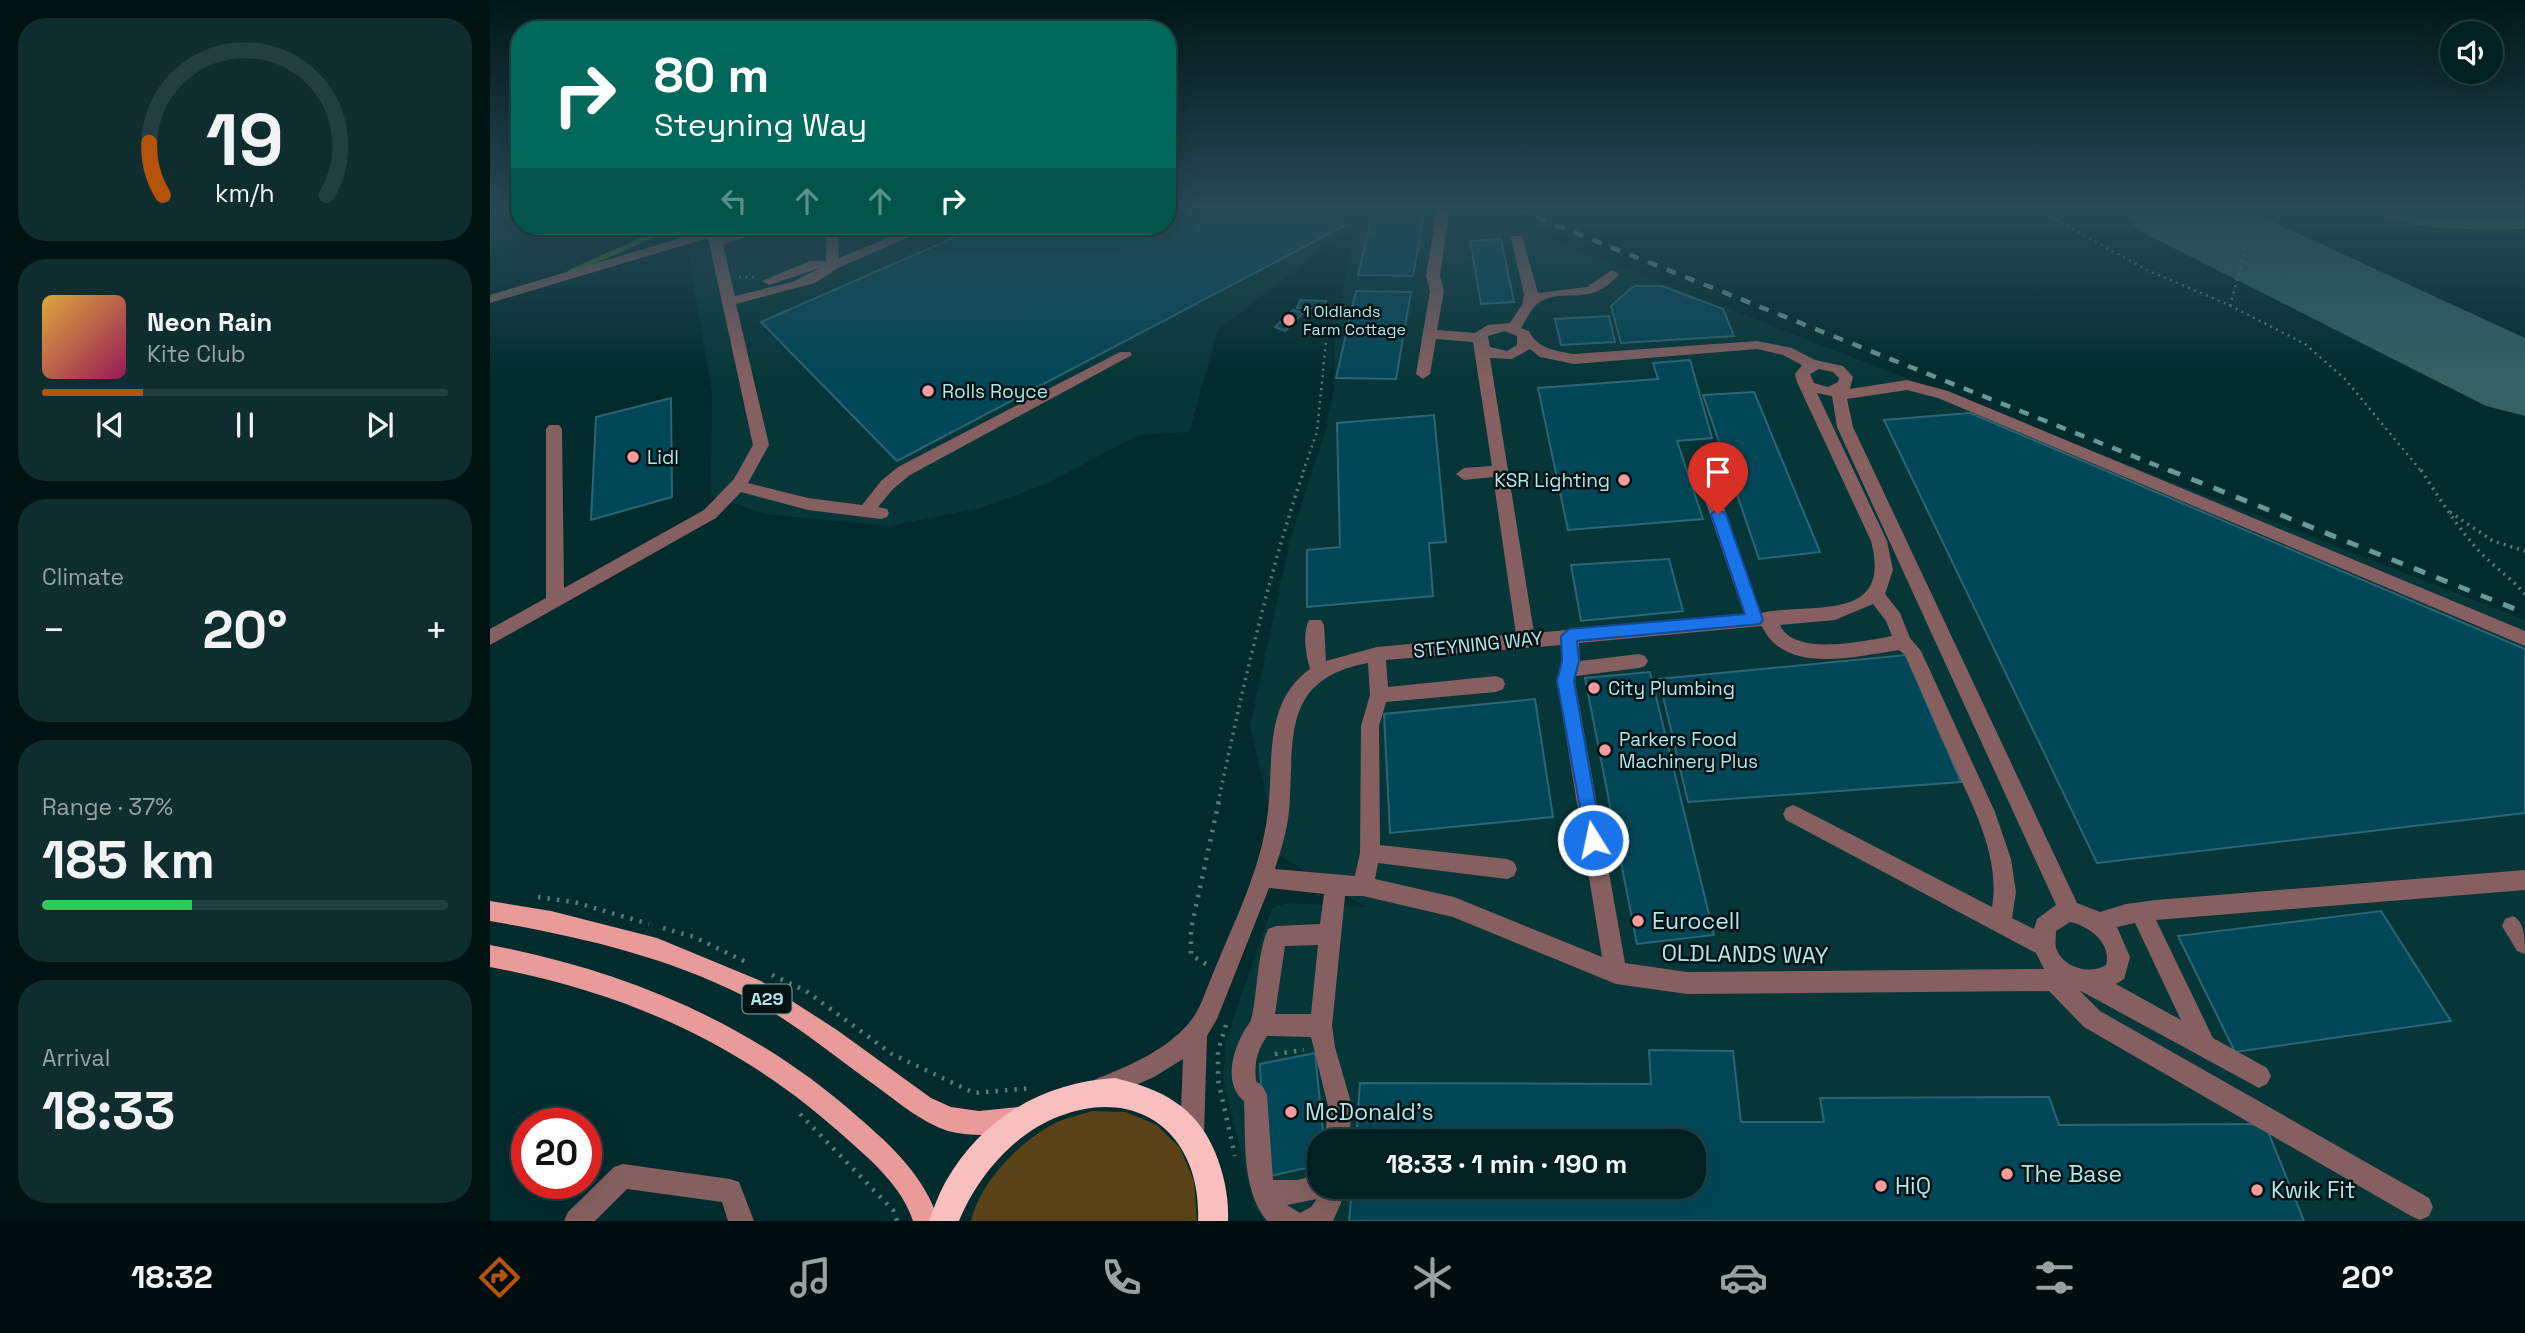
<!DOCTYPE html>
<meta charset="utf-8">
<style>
:root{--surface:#012022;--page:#0f2d2f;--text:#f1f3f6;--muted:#96a3a5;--line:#233e40;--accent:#b45309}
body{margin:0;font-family:"Space Grotesk",sans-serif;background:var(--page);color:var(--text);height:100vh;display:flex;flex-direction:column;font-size:26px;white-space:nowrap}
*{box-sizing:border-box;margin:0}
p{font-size:23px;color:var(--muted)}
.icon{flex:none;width:38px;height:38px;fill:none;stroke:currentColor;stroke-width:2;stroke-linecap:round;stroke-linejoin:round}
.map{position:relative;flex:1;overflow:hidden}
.side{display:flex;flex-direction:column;gap:18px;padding:18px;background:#011213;width:490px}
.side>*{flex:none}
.hud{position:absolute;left:21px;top:21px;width:665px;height:214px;border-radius:28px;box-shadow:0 7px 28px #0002,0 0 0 2px var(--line);background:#00695c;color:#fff;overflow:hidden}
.buttons{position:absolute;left:1950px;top:21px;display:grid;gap:14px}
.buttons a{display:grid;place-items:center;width:63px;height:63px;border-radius:50%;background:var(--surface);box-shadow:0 7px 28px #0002,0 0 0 2px var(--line);font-size:35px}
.speed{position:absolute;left:21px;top:1108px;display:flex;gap:14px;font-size:35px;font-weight:700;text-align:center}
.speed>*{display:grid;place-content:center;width:91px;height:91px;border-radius:50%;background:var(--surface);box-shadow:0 7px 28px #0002,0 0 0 2px var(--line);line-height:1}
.speed .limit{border:10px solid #d22;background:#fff;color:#111}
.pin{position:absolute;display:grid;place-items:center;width:60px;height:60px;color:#fff;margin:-72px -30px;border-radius:50% 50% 50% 0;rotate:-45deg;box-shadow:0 0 7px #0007}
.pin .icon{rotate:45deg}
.me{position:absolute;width:77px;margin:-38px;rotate:350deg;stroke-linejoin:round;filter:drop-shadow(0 0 5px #0008)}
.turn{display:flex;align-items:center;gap:24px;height:147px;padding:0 28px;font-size:32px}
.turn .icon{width:91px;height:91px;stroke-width:2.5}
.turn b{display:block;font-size:49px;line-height:60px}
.lanes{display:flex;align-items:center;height:66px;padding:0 28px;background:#0003;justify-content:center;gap:35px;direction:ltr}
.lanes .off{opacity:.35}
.big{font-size:52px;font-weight:800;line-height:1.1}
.side .tile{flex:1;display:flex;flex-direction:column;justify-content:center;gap:10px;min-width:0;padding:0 24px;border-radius:28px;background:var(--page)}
.side .dial{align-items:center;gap:0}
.dial svg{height:182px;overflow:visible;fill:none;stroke:var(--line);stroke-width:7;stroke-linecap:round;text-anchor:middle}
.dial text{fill:var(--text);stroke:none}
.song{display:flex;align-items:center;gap:21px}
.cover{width:84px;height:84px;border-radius:10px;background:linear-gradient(135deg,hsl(40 70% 55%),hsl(330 70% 35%))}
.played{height:7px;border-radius:4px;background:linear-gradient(90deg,var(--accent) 25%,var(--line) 25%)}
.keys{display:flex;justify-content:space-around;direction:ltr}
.heat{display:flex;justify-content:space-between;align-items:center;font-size:38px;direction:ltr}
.charge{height:10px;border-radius:5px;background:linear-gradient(90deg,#34c759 37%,var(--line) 0)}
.trip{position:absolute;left:817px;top:1129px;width:399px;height:70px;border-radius:28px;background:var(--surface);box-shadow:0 7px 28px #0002,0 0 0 2px var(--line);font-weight:800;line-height:70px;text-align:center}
.menu{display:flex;height:112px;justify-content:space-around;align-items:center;background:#000d0e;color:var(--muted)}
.menu .icon{width:49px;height:49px}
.menu .current{color:var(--accent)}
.menu b{font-size:32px;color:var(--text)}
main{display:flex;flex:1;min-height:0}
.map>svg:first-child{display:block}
.built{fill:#063638;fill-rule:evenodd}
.green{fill:#594217}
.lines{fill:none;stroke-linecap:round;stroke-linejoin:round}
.stream{stroke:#417535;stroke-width:5}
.river{fill:#417535;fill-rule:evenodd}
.runway{fill:#346264;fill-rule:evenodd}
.building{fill:#024757;stroke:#2b6576;stroke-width:2}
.path-far2{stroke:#507f81;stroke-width:2.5;stroke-dasharray:2 4.5;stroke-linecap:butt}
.path-far1{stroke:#507f81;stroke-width:3.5;stroke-dasharray:2 5;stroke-linecap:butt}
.path{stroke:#507f81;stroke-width:4.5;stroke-dasharray:2.5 7;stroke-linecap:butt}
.minor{fill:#866060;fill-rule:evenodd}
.major{fill:#e99b9a;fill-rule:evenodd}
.highway{fill:#f8bfbe;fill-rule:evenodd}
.rail-far1{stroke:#67989a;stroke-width:4.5;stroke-dasharray:10 10;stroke-linecap:butt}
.rail{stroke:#67989a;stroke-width:5;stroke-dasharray:12 12;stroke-linecap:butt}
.route{fill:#1a73e8;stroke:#114b97;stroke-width:2}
.poi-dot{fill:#f59b9b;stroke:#001213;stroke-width:2.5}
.labels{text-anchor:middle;stroke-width:5;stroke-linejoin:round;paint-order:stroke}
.far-poi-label{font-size:16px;fill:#b1e7e9;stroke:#001213;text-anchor:start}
.shield{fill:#001213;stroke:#7ca7a9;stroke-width:2}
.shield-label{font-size:18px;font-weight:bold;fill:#b1e7e9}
.poi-label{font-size:19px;fill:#b1e7e9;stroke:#001213;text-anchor:start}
.street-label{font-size:19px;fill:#b1e7e9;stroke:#001213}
.near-poi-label{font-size:23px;fill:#b1e7e9;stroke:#001213;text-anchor:start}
.near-street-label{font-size:23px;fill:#b1e7e9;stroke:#001213}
</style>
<main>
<section class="side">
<div class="tile dial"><svg viewBox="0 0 100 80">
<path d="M14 69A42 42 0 1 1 86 69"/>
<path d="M14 69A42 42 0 0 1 8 46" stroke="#b45309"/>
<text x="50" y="56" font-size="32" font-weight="700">19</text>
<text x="50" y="72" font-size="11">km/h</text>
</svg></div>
<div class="tile">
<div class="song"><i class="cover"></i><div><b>Neon Rain</b><p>Kite Club</p></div></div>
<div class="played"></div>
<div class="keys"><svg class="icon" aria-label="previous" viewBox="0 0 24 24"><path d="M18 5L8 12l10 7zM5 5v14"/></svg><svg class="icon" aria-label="pause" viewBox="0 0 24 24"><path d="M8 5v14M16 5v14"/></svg><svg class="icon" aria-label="next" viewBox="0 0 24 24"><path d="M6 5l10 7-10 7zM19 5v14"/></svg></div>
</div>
<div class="tile"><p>Climate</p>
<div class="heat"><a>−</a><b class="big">20°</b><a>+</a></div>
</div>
<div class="tile"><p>Range · 37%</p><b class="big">185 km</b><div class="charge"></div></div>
<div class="tile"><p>Arrival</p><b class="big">18:33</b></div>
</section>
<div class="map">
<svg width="2035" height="1221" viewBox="0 0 2035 1221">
<rect width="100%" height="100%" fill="#012b2d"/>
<path class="built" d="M677,210h177l8,16 -134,104 -29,102 -50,3 -95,50 -64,23 -91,18 -125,-12 -53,-19 1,-102 -28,-167h483z
M868,210h118l1049,410v601h-1260l-11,-15 -31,-127 3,-36 9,-30 37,-105 15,-5 79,4 -86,-51 -30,-130 40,-186 35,-108 9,-43 1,-54zM830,1141h374v45h-374z
M1681,210l87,2 4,27 15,13 -9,4z"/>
<path class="green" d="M602,1111l34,1 31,13 23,23 14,33 3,40h-226c9,-39 49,-80 84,-98 11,-5 25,-8 37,-12z"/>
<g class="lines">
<path class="stream" d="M80,272l104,-46"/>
<path class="river" d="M1892,210l93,4 50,-1v16c-28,0 -128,4 -143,-19z"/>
<path class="runway" d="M1634,210h123l278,128v78l-39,-10 -348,-176z"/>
</g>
<path class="building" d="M677,210h151l26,16 -447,235 -136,-139 219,-96h187z
M883,210h52l-12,66 -55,-1z
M1011,239l13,63 -33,2 -11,-63z
M1144,286h28l61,23 11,27 -113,7 -10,-37z
M866,291l55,1 -15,87 -60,-1z
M810,300l26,1 -2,8 -27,-1z
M803,310l10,3 -18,18 -10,-4z
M1119,316l6,26 -54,3 -6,-26z
M1200,360l22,78 -35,3 26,78 -135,11 -30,-142 120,-9 -5,-16z
M1264,392l66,160 -61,7 -56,-164z
M181,398l1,99 -81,23 5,-103z
M1480,413l555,236v164l-428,50 -213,-443z
M944,415l12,127 -17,1 4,53 -126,11v-57l33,-3 -3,-124z
M1179,559l14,52 -102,10 -10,-56z
M1416,655l55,127 -273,20 -29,-123z
M1160,672l64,263 -77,9 -52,-266z
M1045,699l18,118 -163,16 -6,-119z
M1891,911l70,110 -216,31 -57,-116z
M1159,1050l84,1 8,71h83l-4,-24 229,-1 10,28 206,-1 39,97h-955l3,-35h342v-45h-338l4,-58 291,1z
M825,1053l9,88h-4v24l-55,12 -5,-113z"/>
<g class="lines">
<path class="path-far2" d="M1548,210l111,61 78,33 78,40 40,35 77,93
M249,277h17
M1740,306l16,-60
M813,472l14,-40 9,-91"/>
<path class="path-far1" d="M1931,470c19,29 36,57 59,82 14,15 31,26 45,42
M1960,512l43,29 32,10
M728,803c24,-112 49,-224 86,-333"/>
<path class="path" d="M48,897l36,5 75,22
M173,928l31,9 52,25
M716,964l-15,-9v-26l28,-128
M282,975l34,16 86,63 82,39 58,-5
M736,1025l-8,26v29l17,76
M785,1054l29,-4
M310,1114l93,96 4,11"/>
<path class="minor" d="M947,210h12l-9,66 4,15 -7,39 38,3 13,-8 22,-2 13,-20 1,-9 -13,-55 1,-3h10l16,57 49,-6 25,-17 7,4c-29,36 -58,11 -82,30 -7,6 -11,16 -16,24l8,3c8,18 28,20 45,23l183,-13 35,7 23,12 28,6 10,11 -3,12 57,-9 41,11 577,240v15l-587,-248 -31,-8 -60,9 6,28 224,476 23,9 26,-8 30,-4 369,-30v20l-369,30 57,118 54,30 4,8 -4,8 -8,4 -180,-98 21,21 329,187 4,9 -4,9 -9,4 -9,-4 -327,-189 -35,-36 -362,3 -71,-10 -163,-67 -90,-21h-18l-13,130 3,21 17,59 -3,35h-24l3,-35 -17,-69 -44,-1c-10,15 -13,27 -11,45l7,6 4,8 6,85h24l23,-6v12h24l-3,17 -8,18h-66c-26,-32 -21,-81 -23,-120 -20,-16 -12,-47 -2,-66 3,-7 9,-12 10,-19 6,-28 5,-61 16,-87l8,-3 44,-2 4,-30 -55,-6 -52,131 -10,17 -3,99 -3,9 -9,3 -9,-3 -3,-9 3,-76 -29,18 -52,23 -8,-4 -4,-8 4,-8c34,-14 70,-28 95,-57 12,-14 17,-34 25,-52 21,-51 48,-104 54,-160 6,-49 -5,-109 42,-142 -4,-14 -8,-35 -1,-49h12l3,5 2,36 51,-14 139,-13 -23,-157 -29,3 -8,-6 8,-6 28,-2 -19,-124 -37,-3 -6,35 -7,5 -7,-5 14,-83 -4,-15zM1015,331l12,5v9l-10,6 -17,-4 -2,-11zM1040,349l10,8 34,7 183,-15 26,6 19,10 -7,9 2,8 74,159c22,83 -59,61 -110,72l-53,-151 -8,-5 -8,5 52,152 -210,19 -44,-275 22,1zM1329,369l14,3 6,6 -1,4 -10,5 -14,-4 -4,-9zM1327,393l15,3 5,31 219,478 -19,14 -3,10 -22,-11 4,-26 -5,-33 -16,-47 -74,-161 -11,-13 -10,-25 -15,-19 8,-24 -6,-29zM1383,604l13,17 6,15c-28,5 -98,21 -112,-11l55,-5zM1272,626c22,50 96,30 137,24l6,5c15,33 29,66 44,99 21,47 52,100 43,153l-192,-99 -7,-3 -7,3 -3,6 3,6 250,133 8,16 -357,3 -62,-9 -50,-282 1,-5 63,-8 6,-2 3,-5 -3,-5 -6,-2 -59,7 -1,-18zM1071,645l1,16 -5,20 45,276 -148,-60 -79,-18 3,-16 129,16 7,-3 3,-7 -3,-7 -7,-3 -127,-14 -1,-119 7,-24 110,-10 7,-3 2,-5 -2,-5 -7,-3 -108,11 -2,-27zM878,663l2,32 -9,31 -1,127 -5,23 -80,-7c6,-19 12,-38 14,-58 6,-69 -10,-132 79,-148zM1580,922c19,4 42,21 36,43 -16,10 -43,3 -50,-17 -1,-5 0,-12 0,-17zM1645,923l46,97 -65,-36 8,-5 6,-22 -13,-30zM828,945l-7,69h-36l10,-68zM827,1199l-6,8 -11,6 -13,-8z
M216,226h12l3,12 36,-12h18l-52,19 12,51 57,-14 28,-14 -51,17 -7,-4 48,-20h16v-35h12l1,32 79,-32h16l-96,42 -23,15 -79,21 33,141 -21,38 60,15 54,7 19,-24 17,-14 222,-115h10l2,3 -222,120 -17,14 -15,18 9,2 2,4 -2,4 -6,2 -73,-9 -67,-18 -25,26 -226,127v-16l56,-31v-169l3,-4h10l3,4 2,159 140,-78 30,-31 19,-34 -45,-207 -218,65v-8l217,-65z
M2023,916c12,6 12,23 12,38l-8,-3 -15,-25 3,-7z
M133,1164l107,15 9,3 15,39h-26l-6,-19 -95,-13 -32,32h-31l4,-9 46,-45z"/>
<path class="major" d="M0,901l61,10 106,27 104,43 76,49 94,68 20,9 28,4 39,-4 8,4 4,8 -4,8c-22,10 -55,10 -78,4 -27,-9 -50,-29 -72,-45 -42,-30 -86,-67 -132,-90 -79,-40 -167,-60 -254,-75z
M0,945c136,26 264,79 368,172 35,30 66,59 81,104h-26c-11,-34 -40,-59 -66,-82 -104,-95 -220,-146 -357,-172z"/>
<path class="highway" d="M625,1078c46,11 81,28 100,74 9,22 14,45 13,69h-30c4,-84 -57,-136 -138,-105 -46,17 -83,61 -101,105h-30c5,-13 10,-28 17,-40 36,-63 98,-99 169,-103z"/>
<path class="rail-far1" d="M1028,210l655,262"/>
<path class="rail" d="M1679,470l356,143"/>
</g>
<linearGradient id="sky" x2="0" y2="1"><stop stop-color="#011819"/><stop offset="0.55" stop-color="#274a57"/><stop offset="1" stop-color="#274a57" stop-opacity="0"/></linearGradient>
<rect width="2035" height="381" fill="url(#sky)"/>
<path class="route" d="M1228,509l8,5 37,106 -3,4 -183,17 2,20 -5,20 28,159 -2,6 -7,3 -6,-3 -30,-165 5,-20 -1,-25 8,-7 176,-15 -34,-100z"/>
<g class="poi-dot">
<circle cx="799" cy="320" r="7"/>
<circle cx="438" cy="391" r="7"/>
<circle cx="143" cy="457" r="7"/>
<circle cx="1134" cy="480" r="7"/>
<circle cx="1104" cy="688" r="7"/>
<circle cx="1115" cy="750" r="7"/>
<circle cx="1148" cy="921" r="7"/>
<circle cx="801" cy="1112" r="7"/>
<circle cx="1517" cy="1174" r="7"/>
<circle cx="1391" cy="1186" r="7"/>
<circle cx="1767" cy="1190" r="7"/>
</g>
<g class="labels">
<g class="far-poi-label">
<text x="813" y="317">1 Oldlands<tspan x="813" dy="18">Farm Cottage</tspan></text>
</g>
<rect class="shield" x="252.5" y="984.5" width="49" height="29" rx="5"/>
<g class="shield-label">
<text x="277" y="1005">A29</text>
</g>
<g class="poi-label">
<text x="452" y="398">Rolls Royce</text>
<text x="157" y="464">Lidl</text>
<text x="1120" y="487" text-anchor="end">KSR Lighting</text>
<text x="1118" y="695">City Plumbing</text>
<text x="1129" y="746">Parkers Food<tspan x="1129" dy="22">Machinery Plus</tspan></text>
</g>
<g class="street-label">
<text transform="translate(988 644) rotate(-6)" y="7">STEYNING WAY</text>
</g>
<g class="near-poi-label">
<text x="1162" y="929">Eurocell</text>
<text x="815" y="1120">McDonald's</text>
<text x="1531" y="1182">The Base</text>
<text x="1405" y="1194">HiQ</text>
<text x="1781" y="1198">Kwik Fit</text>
</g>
<g class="near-street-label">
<text transform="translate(1255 954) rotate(1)" y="8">OLDLANDS WAY</text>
</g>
</g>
</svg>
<div class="buttons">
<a><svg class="icon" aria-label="sound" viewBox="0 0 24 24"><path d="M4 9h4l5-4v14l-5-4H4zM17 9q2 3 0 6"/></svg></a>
</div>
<div class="speed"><div class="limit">20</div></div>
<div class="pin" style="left:1228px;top:514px;background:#d93025"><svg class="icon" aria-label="arrive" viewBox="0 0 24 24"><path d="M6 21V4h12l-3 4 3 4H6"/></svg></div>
<svg class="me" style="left:1103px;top:840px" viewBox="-20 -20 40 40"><circle r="17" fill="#1a73e8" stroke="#fff" stroke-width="3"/><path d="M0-11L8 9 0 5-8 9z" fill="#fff"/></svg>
<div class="trip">18:33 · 1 min · 190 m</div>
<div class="hud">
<div class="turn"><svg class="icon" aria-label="right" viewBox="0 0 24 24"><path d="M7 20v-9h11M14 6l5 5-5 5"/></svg><div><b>80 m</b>Steyning Way</div></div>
<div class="lanes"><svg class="icon off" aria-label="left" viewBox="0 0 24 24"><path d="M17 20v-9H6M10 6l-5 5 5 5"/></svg><svg class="icon off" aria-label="ahead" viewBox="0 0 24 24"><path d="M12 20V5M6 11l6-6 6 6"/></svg><svg class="icon off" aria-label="ahead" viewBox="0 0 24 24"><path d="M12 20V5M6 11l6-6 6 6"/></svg><svg class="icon" aria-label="right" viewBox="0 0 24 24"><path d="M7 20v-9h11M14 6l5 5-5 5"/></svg></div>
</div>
</div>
</main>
<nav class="menu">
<b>18:32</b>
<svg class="icon current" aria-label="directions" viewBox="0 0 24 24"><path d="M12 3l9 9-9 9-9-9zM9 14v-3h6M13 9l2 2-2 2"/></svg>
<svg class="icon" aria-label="music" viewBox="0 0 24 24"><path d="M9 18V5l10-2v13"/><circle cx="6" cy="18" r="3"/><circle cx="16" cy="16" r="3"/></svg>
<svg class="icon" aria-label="phone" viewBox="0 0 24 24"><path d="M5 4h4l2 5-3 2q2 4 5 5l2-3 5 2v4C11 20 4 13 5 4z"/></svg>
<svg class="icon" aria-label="climate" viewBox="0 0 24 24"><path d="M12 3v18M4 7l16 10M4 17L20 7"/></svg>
<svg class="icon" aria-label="car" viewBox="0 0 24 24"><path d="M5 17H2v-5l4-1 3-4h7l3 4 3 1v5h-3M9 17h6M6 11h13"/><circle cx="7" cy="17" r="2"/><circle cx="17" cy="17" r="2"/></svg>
<svg class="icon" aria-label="filters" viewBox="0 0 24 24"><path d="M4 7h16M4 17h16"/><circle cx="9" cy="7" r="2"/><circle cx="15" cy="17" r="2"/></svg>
<b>20°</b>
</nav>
